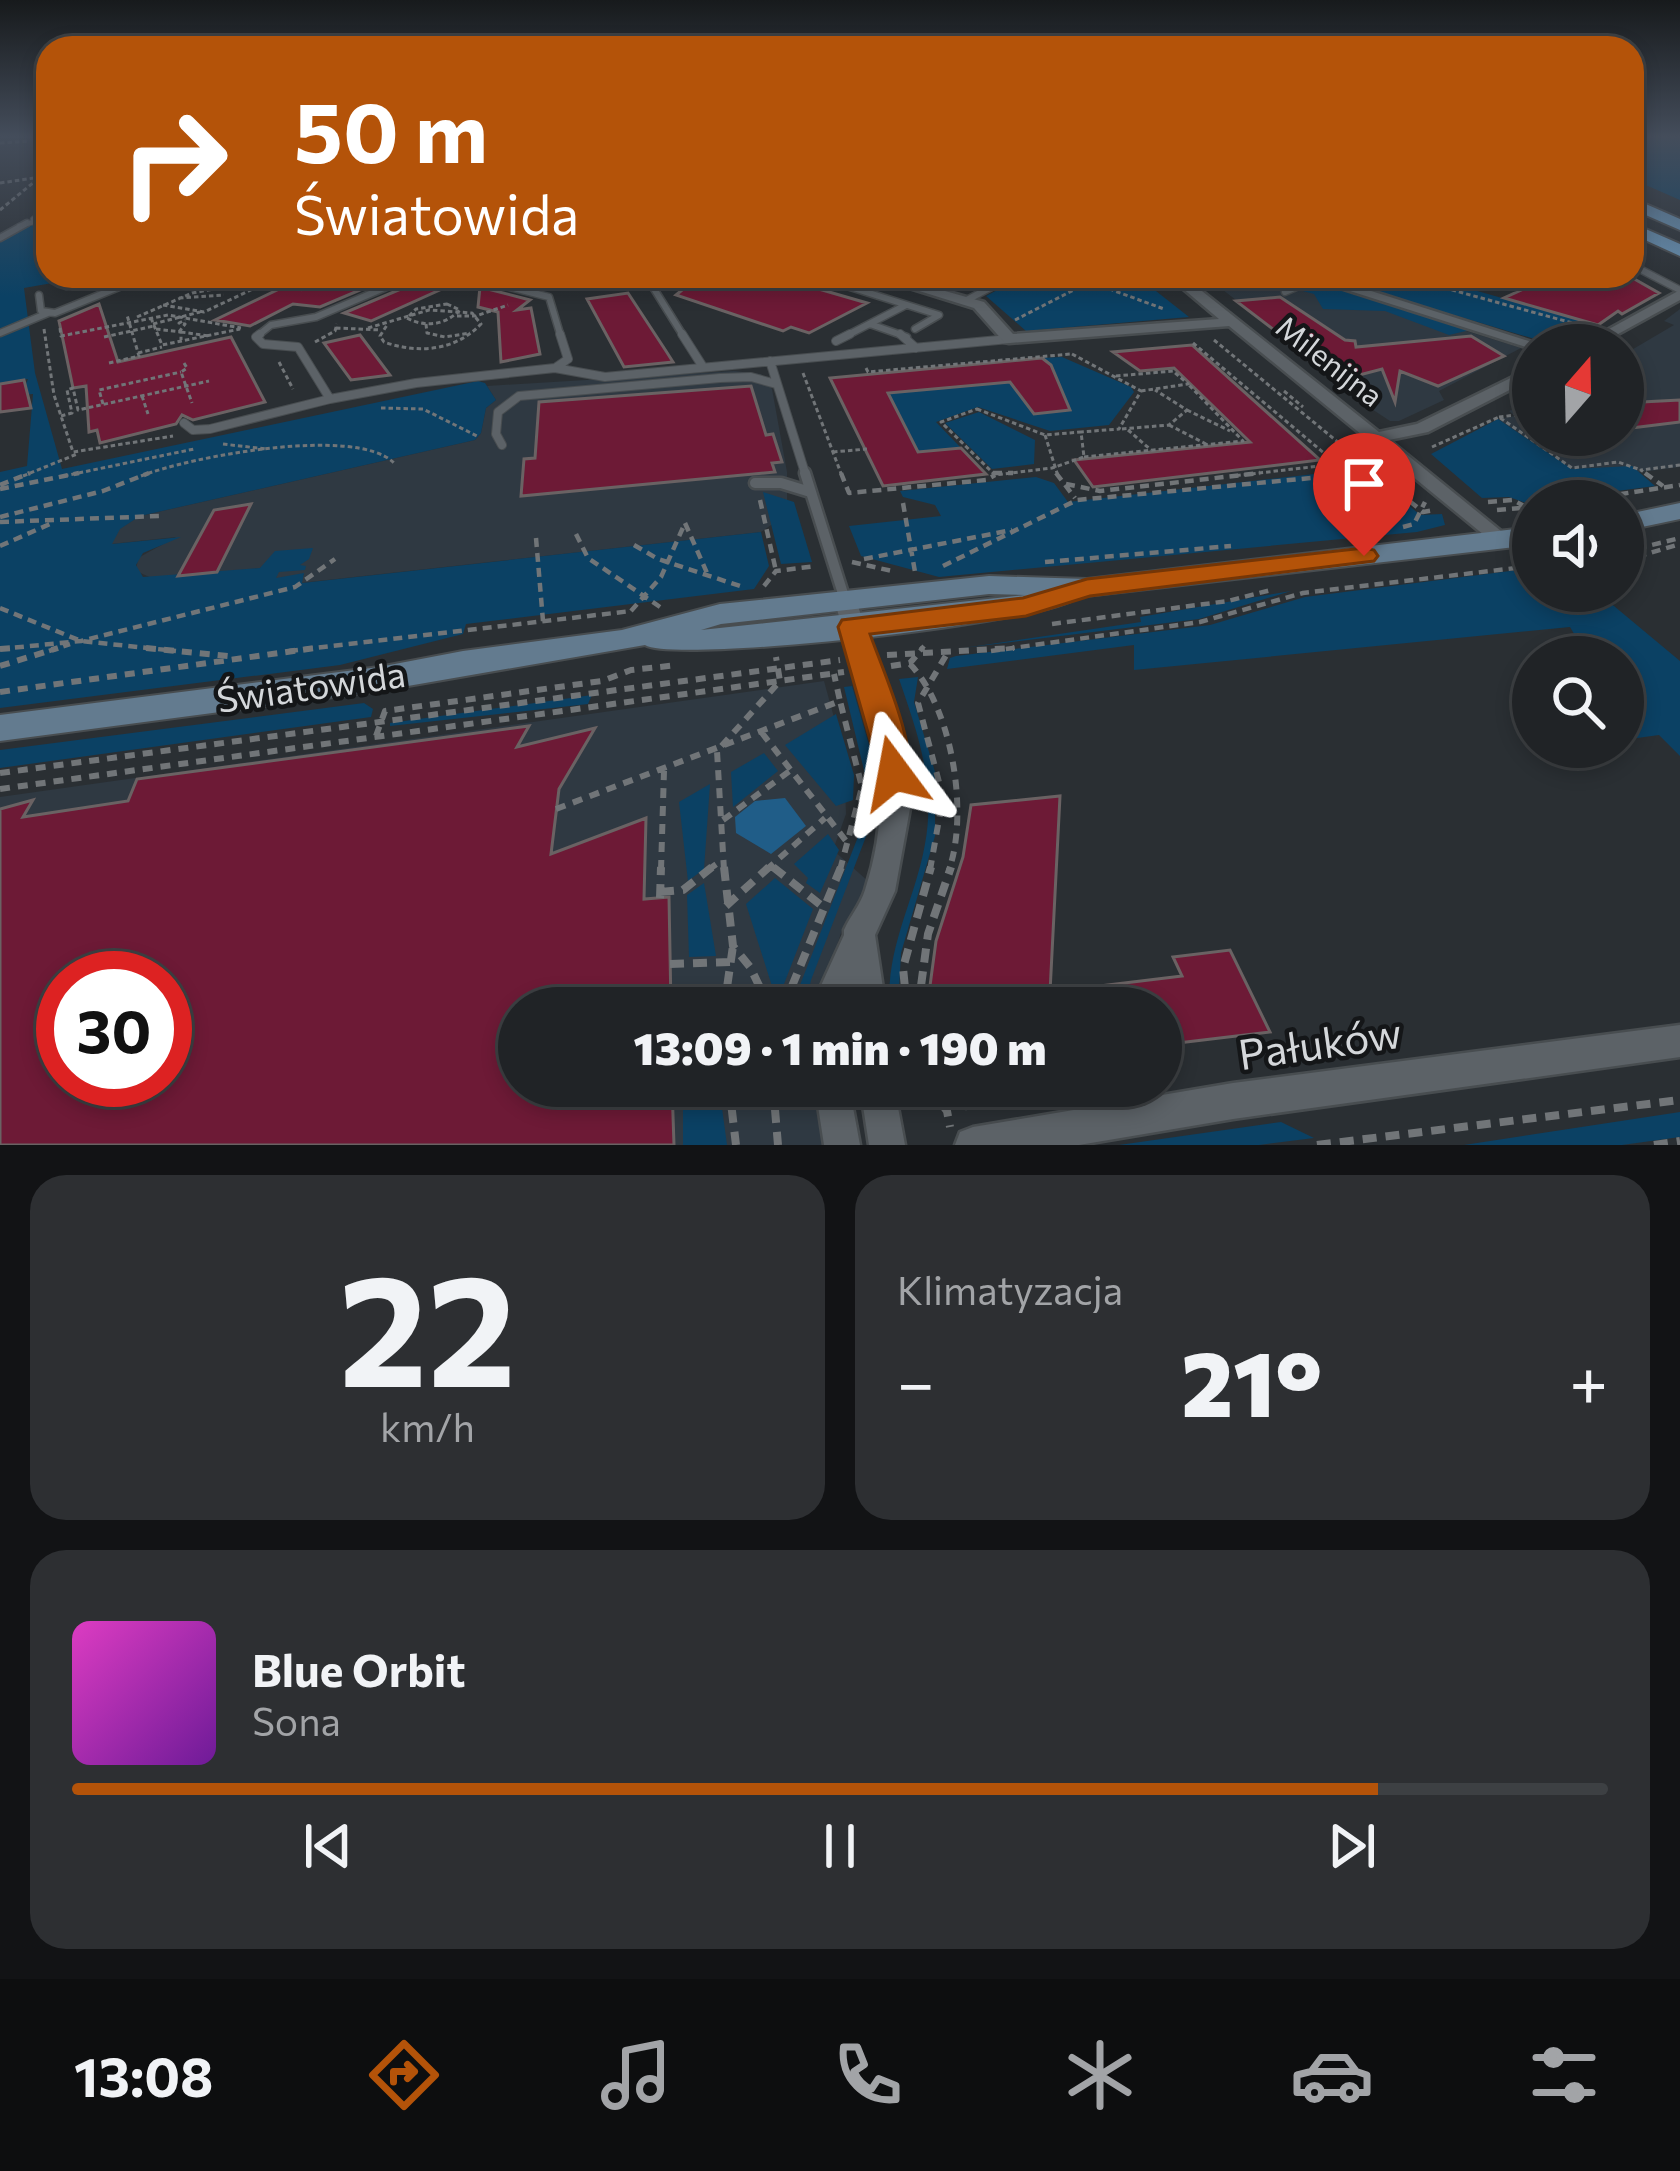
<!DOCTYPE html>
<html lang="pl">
<meta charset="utf-8">
<style>
:root{--surface:#202326;--page:#2d2f32;--text:#f1f3f6;--muted:#a2a4a7;--line:#3d4043;--accent:#b45309}
body{margin:0;font-family:Commissioner,sans-serif;background:var(--page);color:var(--text);height:100vh;display:flex;flex-direction:column;font-size:45px;white-space:nowrap}
*{box-sizing:border-box;margin:0}
p{font-size:39px;color:var(--muted)}
.icon{flex:none;width:66px;height:66px;fill:none;stroke:currentColor;stroke-width:2;stroke-linecap:round;stroke-linejoin:round}
.map{position:relative;height:1145px;overflow:hidden}
.side{display:flex;flex-direction:column;gap:30px;padding:30px;background:#121315;flex:1}
.side>*{flex:none}
.guide{position:absolute;left:36px;top:36px;width:1608px;height:252px;border-radius:36px;box-shadow:0 6px 18px #0003,0 0 0 3px var(--line);background:#b45309;color:#fff;overflow:hidden}
.needle{width:78px;rotate:20deg}
.tools{position:absolute;left:1512px;top:324px;display:grid;gap:24px}
.tools a{display:grid;place-items:center;width:132px;height:132px;border-radius:50%;background:var(--surface);box-shadow:0 6px 18px #0003,0 0 0 3px var(--line);font-size:60px}
.speed{position:absolute;left:36px;top:951px;display:flex;gap:24px;font-size:60px;font-weight:700;text-align:center}
.speed>*{display:grid;place-content:center;width:156px;height:156px;border-radius:50%;background:var(--surface);box-shadow:0 6px 18px #0003,0 0 0 3px var(--line);line-height:1}
.speed .limit{border:18px solid #d22;background:#fff;color:#111}
.pin{position:absolute;display:grid;place-items:center;width:102px;height:102px;color:#fff;margin:-123px -51px;border-radius:50% 50% 50% 0;rotate:-45deg;box-shadow:0 0 12px #0007}
.pin .icon{rotate:45deg}
.me{position:absolute;width:132px;margin:-66px;rotate:347deg;stroke-linejoin:round;filter:drop-shadow(0 0 9px #0008)}
.turn{display:flex;align-items:center;gap:42px;height:252px;padding:0 60px;font-size:54px}
.turn .icon{width:156px;height:156px;stroke-width:2.5}
.turn b{display:block;font-size:84px;line-height:102px}
.big{font-size:90px;font-weight:800;line-height:1.1}
.side .tile{flex:1;display:flex;flex-direction:column;justify-content:center;gap:18px;min-width:0;padding:0 42px;border-radius:36px;background:var(--page)}
.side .dial{align-items:center;gap:0}
.dial b{font-size:156px;line-height:1}
.song{display:flex;align-items:center;gap:36px}
.cover{width:144px;height:144px;border-radius:18px;background:linear-gradient(135deg,hsl(310 70% 55%),hsl(280 70% 35%))}
.played{height:12px;border-radius:6px;background:linear-gradient(90deg,var(--accent) 85%,var(--line) 85%)}
.keys{display:flex;justify-content:space-around;direction:ltr}
.heat{display:flex;justify-content:space-between;align-items:center;font-size:66px;direction:ltr}
.side .tiles{flex:1;display:grid;gap:30px;grid-template-columns:1fr 1fr}
.tile:last-child{grid-column:span 2}
.trip{position:absolute;left:498px;top:987px;width:684px;height:120px;border-radius:60px;background:var(--surface);box-shadow:0 6px 18px #0003,0 0 0 3px var(--line);font-weight:800;line-height:120px;text-align:center}
.tab-bar{display:flex;height:192px;justify-content:space-around;align-items:center;background:#0d0e0f;color:var(--muted)}
.tab-bar .icon{width:84px;height:84px}
.tab-bar .selected{color:var(--accent)}
.tab-bar b{font-size:54px;color:var(--text)}
.map>svg:first-child{display:block}
.built{fill:#2f3942;fill-rule:evenodd}
.green{fill:#0b4164}
.water{fill:#205d88}
.building{fill:#6d1a36;stroke:#6a6263;stroke-width:3;fill-rule:evenodd}
.lines{fill:none;stroke-linecap:round;stroke-linejoin:round}
.lane-far3-casing{stroke:#484d50;stroke-width:6}
.lane-far2-casing{stroke:#484d50;stroke-width:9}
.lane-far1-casing{stroke:#484d50;stroke-width:10}
.lane-casing{stroke:#484d50;stroke-width:15}
.street-casing{stroke:#484d50;stroke-width:5}
.secondary-casing{stroke:#484d50;stroke-width:4}
.primary-casing{stroke:#484d50;stroke-width:4}
.path-far3{stroke:#717578;stroke-width:3;stroke-dasharray:4.5 3;stroke-linecap:butt}
.path-far2{stroke:#717578;stroke-width:4.5;stroke-dasharray:9 6;stroke-linecap:butt}
.path-far1{stroke:#717578;stroke-width:6;stroke-dasharray:10 8;stroke-linecap:butt}
.path{stroke:#717578;stroke-width:8;stroke-dasharray:14 9;stroke-linecap:butt}
.lane-far3{stroke:#5c6267;stroke-width:4.5}
.lane-far2{stroke:#5c6267;stroke-width:6}
.lane-far1{stroke:#5c6267;stroke-width:8}
.lane{stroke:#5c6267;stroke-width:10}
.street{fill:#5c6267;fill-rule:evenodd}
.secondary{fill:#637b8f;fill-rule:evenodd}
.primary{fill:#6994b6;fill-rule:evenodd}
.route{fill:#b45309;stroke:#753606;stroke-width:3}
.labels{text-anchor:middle;stroke-width:9;stroke-linejoin:round;paint-order:stroke}
.far-street-label{font-size:30px;fill:#d4d7da;stroke:#141618}
.street-label{font-size:36px;fill:#d4d7da;stroke:#141618}
.near-street-label{font-size:42px;fill:#d4d7da;stroke:#141618}
</style>
<div class="map">
<svg width="1680" height="1145" viewBox="0 0 1680 1145">
<rect width="100%" height="100%" fill="#2a2f33"/>
<path class="built" d="M1205,276h84l232,72 -82,43 5,9 -45,21h-9l-41,-27 -5,-10z
M1680,309v158l-93,12 -89,-60 17,-3 -6,-5 24,-10v34h90v-80l51,-30 -10,-4z
M734,371l27,3 11,15 15,83v42l-26,18 -461,51 4,-9 -29,6 3,-8 21,-6 13,-17 -52,19 -106,11 -18,-8 2,-13 38,-21 -65,7 8,-15 21,-13 335,-76 6,-7 5,-25 10,-8 -9,-14z
M824,681l20,73 2,60 -13,36 36,32 -27,48 -25,78h-298v78h302l7,59h-828v-348zM63,978h102v102h-102z"/>
<path class="green" d="M1632,136h48v64l-48,-21z
M48,219v57h44l-68,12 11,85 27,96 416,-88 7,2 11,17 -10,8 -5,25 -6,7 -335,76 -20,13 -8,15 69,-7 -38,16 -7,12 7,12 117,-9 15,-17 38,-3 -4,11 -9,6 6,1 -1,4 -26,2 -3,6 28,-5 -2,10 459,-51 8,34 -15,23 -288,35 -3,10 -123,31 -340,43v-236l27,-6 6,-72 -12,1 7,-16 -28,4v-142l27,-18z
M1024,276h122l14,13 -4,2 33,26 -163,14 -40,-35z
M1323,276h101l174,49 -44,15h-16z
M1319,284l149,45 2,1 -21,5 -64,-24 -62,-2 -9,-15 -11,-3z
M1062,357l69,30 3,5 -25,33 -59,6 -72,-24 -42,15 25,26 -43,4 -30,-59 122,-11 24,32 35,-3 -18,-45 -9,-8z
M979,412l56,28 -1,24 -42,5 -47,-46z
M1498,419l74,50 60,-3 23,20 -129,17 -17,-6 -27,1 -51,-44z
M1360,463l60,52 22,-1 3,11 -28,7 -478,45 -78,-21 -12,-30 92,-10 -6,-11 -32,-8 -3,-6 136,-14 18,6 14,19 255,-29 2,-6z
M763,492l31,10 18,60 -31,2z
M1533,568v23h63l84,70v95l-21,-21 -36,5v-83h-35l-18,-30 -436,43v-25l-187,24 3,-11 6,-2 254,-31 95,-28z
M1291,591l-92,28 -236,29 178,-26 -1,-5z
M918,677l-4,25 21,70v64l-34,117 -3,55h-8c-5,-60 25,-107 35,-164 11,-60 -7,-110 -26,-165z
M852,686l23,80v47l-64,167 -6,28h-14l72,-184 5,-37 -24,-100z
M592,695l-4,9 -198,22v-3z
M364,703l9,6 -2,8 -371,51v-18z
M836,714l18,61 -1,25 -17,6 -51,-61z
M764,753l14,18 -45,36 -2,-35z
M710,784l-6,85 -16,12 -9,-79z
M828,834l11,16 -19,43 -14,-10 2,-5 -14,-14z
M775,878l38,31 -36,93 -31,-98z
M704,883l12,73 -27,1 -2,-62z
M697,1086h22l8,59h-44v-45z
M1680,1112v25l-58,8h-158z
M1281,1122l33,16 -55,7h-140z"/>
<path class="water" d="M785,798l21,28 -35,28 -35,-21 -1,-16 20,-16z"/>
<path class="building" d="M306,276h87l-73,31 -27,-3 -43,22 -35,-6z
M419,276l36,7 -84,38 -27,-8 71,-30z
M699,276h75l93,27 -58,30 -18,-6 -8,4 -107,-36z
M1490,276h139l30,17 -37,21 -4,-3 -20,14 -94,-27 15,-7 -30,-9z
M480,287l50,13 -13,10 14,-2 9,46 -39,8 -3,-50 -20,-5z
M628,293l38,58 7,11 -49,5 -37,-68z
M1280,297l65,43 10,1 1,6 115,-11 33,20 -66,30 -38,-15 -5,31 -13,-33 -34,9 -17,-5 -95,-72z
M99,304l19,58 113,-25 34,65 -72,18 -11,-5 -6,9 -76,19 -3,-13 -8,2 -3,-46 -13,2 -14,-67z
M360,335l30,40 -39,5 -27,-37z
M1192,345l128,115 -227,27 -19,-27 176,-18 -76,-74 -34,3 -27,-19z
M1042,358l9,7 19,45 -36,4 -24,-32 -122,11 30,59 43,-4 25,26 -103,12 -53,-108z
M24,380l7,28 -31,4v-28z
M751,386l15,49 7,-1 9,28 -10,1 3,9 -254,24 3,-37 11,-1 4,-56z
M1680,400v22l-57,7v-26z
M251,504l-34,68 -39,4 36,-66z
M529,726l-12,21 78,-19 -36,61 -8,65 95,-36 -2,81 25,-2 2,111h-152v78h153l2,59h-674v-336l33,-9 -10,17 105,-16 9,-22zM63,978h102v102h-102z
M1060,796l-10,196 132,-16 -9,-19 57,-7 40,82 -109,13v-37h-234l9,-67 27,-84 8,-52z"/>
<g class="lines">
<defs>
<path id="lane-far3" d="M33,219l15,-11
M19,226l29,-8"/>
<path id="lane-far2" d="M0,238l27,-15
M1632,265l48,25
M466,276l83,21 12,40
M672,276l-21,8 33,53
M815,276l124,39 -24,14
M1221,276l16,8 27,-8
M66,286l69,-8
M1285,292l32,-14
M39,295l2,16 14,2 91,-37
M965,301l47,-25
M870,324l37,13
M0,333l48,-20
M256,337l15,-12 45,-8 96,-41
M844,337l62,-32"/>
<path id="lane-far1" d="M260,334l-4,3 7,7 35,3 32,52 86,-16 139,-15 13,-9
M560,334l8,25
M682,334l21,33
M900,334l16,14
M836,341l14,-7
M770,361l36,115
M555,368l50,9 404,-38
M184,423l9,7 17,-1 120,-30
M502,445l-6,-11 2,-22 21,-16 201,-18 31,-1 25,7"/>
<path id="lane" d="M805,473l40,127
M755,483h26l26,8"/>
<path id="street" d="M42,136h6v3l-5,-1z
M871,276h21l92,26 29,32 206,-15 -51,-43h15l196,156 38,-8 116,-57v11l-105,54 -39,8 123,100 -3,4h-14l-266,-218 -220,17 -5,-1 -30,-34z
M1303,276h21l217,69 -12,3z
M1680,290v10l-82,45h-18z
M845,593l11,7 47,142 8,61 -16,88 -20,44 11,73h-32l-3,-18 -1,18h-32l1,-18 25,-55v-5c6,-14 16,-24 21,-40 36,-111 1,-185 -31,-290z
M1680,1025v32l-447,62 -154,26h-124l5,-13 13,-5 260,-44z
M815,1086h34l11,59h-36z
M860,1086h34l11,59h-36z"/>
<path id="secondary" d="M1680,503v16l-57,12v-16z
M1533,527v18l-456,52c-25,26 -402,67 -432,48l-266,46 -379,50v-26l379,-48 84,-16 159,-21 98,-26 269,-28 98,3zM989,594l37,1 -325,35 20,-6z"/>
<path id="primary" d="M1632,198l48,21v11l-48,-21z
M1632,223l48,21v12l-48,-22z"/>
</defs>
<use href="#lane-far3" class="lane-far3-casing"/>
<use href="#lane-far2" class="lane-far2-casing"/>
<use href="#lane-far1" class="lane-far1-casing"/>
<use href="#lane" class="lane-casing"/>
<use href="#street" class="street-casing"/>
<use href="#secondary" class="secondary-casing"/>
<use href="#primary" class="primary-casing"/>
<path class="path-far3" d="M0,143l30,-2
M0,183l34,-5
M0,210l45,-37
M1074,276l90,33
M1401,276l186,51
M301,290l16,-8
M179,298l45,-3
M447,304l13,6c-15,15 -34,18 -53,8l9,-9z
M163,305l41,7 66,-31
M457,316h19l32,-11
M137,317l55,-24 88,-16 67,9
M151,318l11,27 78,-16
M1015,320l86,-44
M153,324l47,-12
M426,324l1,9 18,4 25,-4
M60,328l1,8 107,-21 73,13
M336,328l45,2
M368,328l61,-18 43,3 9,11c-26,27 -63,30 -97,18l-4,-6 7,-11
M44,329l10,66 19,57 100,-16
M156,329l25,3v8
M179,332l6,-8 -6,-1 6,-3
M181,332l28,4
M104,337l50,-11
M1214,340l165,136
M315,342l20,-11 2,-7
M1193,343l144,121 -104,12
M138,353l24,-6
M1072,354l69,37 -22,38 -38,3
M279,362l14,27
M109,363l30,-7 -12,-41
M184,363l3,5 -6,4 11,31
M866,368l2,4 203,-18
M803,373l39,103
M1116,376l57,-5 15,13 -47,7
M1284,391l19,16
M142,396l6,18
M103,404l-4,-14 82,-18
M381,408l42,1 54,27
M977,409l68,26 36,-3 3,25 -32,11 -57,7 -54,-53z
M1187,410l43,21
M61,416l11,-3 -5,-23 6,-2 5,22 131,-29
M1499,417l34,-4
M1169,425l37,19
M1122,429l47,-4 18,-15 -32,-20
M1128,430l23,20
M1045,435l13,41
M223,444l43,5
M1432,447l67,-30 73,51 46,-6 23,8
M833,452l34,-3
M1084,457l159,-16 -55,-57
M1332,459l25,-2
M23,476l54,-22
M64,476l130,-27
M141,476c48,-19 215,-51 253,-13
M1323,476l13,-11
M1649,476l-8,-6 39,-5"/>
<path class="path-far2" d="M841,473l8,20 137,-13 9,-5
M993,473h20
M1056,473l19,25
M1375,473l48,39 12,-2
M1645,473l18,13
M1066,484l34,7 160,-18
M0,485l30,-12
M0,489l79,-16
M760,500l16,71
M1575,501l105,-16
M1488,502l25,-2 20,11
M903,503l12,69
M1497,510l36,-3
M0,517l103,-26 46,-18
M0,522l159,-6
M685,523l22,50
M1403,527l11,-3 11,-22
M576,534l12,24 72,49
M536,538l7,83
M634,545l24,14 82,27
M0,546l50,-22
M1623,552l57,-14
M864,559l148,-29
M1623,561l57,-17
M852,562l40,9
M1045,562l186,-16
M943,566l134,-66 245,-23 5,-4
M764,586l12,-15 40,-5
M0,608l81,33 95,10
M631,611l30,-34 24,-54
M1052,624l176,-23 43,-11
M0,649l81,-8 214,-54 40,-28
M49,651l21,-7
M289,651l342,-40
M920,651l4,-5
M991,651l209,-29 103,-29 230,-27"/>
<path class="path-far1" d="M146,648l82,8
M0,649l14,-1
M887,655l127,-7
M910,664c42,44 59,148 39,206
M0,666l58,-18
M891,666l19,-3 13,-15
M0,692l315,-44
M762,733l88,113
M376,736l9,-25 217,-30 29,-11 47,-5
M0,773l840,-113
M0,789l844,-117
M556,809l284,-108 -6,-27
M723,820l68,-50
M771,866l6,4
M661,870l3,-99
M708,870l14,-10
M724,870l-7,-119 63,-70 -4,-24
M766,870l59,-52
M840,870l22,-83 -22,-86
M930,870l13,-73 -25,-94 30,-51"/>
<path class="path" d="M724,867l9,79 17,21 20,41
M773,867l50,40
M660,892l23,-2 29,-23
M660,898l1,-31
M726,906l43,-39
M670,964l60,-2
M724,1008l9,-62
M783,1008l58,-141
M907,1008l-4,-40 28,-101
M918,1008l10,-74 23,-67
M729,1086l7,59
M773,1086l5,59
M910,1086h12
M928,1086l19,25 3,16
M938,1086l36,25
M773,1091l30,-4
M673,1093l14,-7
M1317,1145l363,-45
M1654,1145l26,-4"/>
<use href="#lane-far3" class="lane-far3"/>
<use href="#lane-far2" class="lane-far2"/>
<use href="#lane-far1" class="lane-far1"/>
<use href="#lane" class="lane"/>
<use href="#street" class="street"/>
<use href="#secondary" class="secondary"/>
<use href="#primary" class="primary"/>
</g>
<linearGradient id="sky" x2="0" y2="1"><stop stop-color="#171a1c"/><stop offset="0.46" stop-color="#444d5b"/><stop offset="1" stop-color="#444d5b" stop-opacity="0"/></linearGradient>
<rect width="1680" height="297" fill="url(#sky)"/>
<path class="route" d="M1364,548l10,2 4,6 -4,5 -284,35 -64,20 -156,18c11,32 51,120 36,148l-12,4 -12,-4 -44,-155 4,-7 181,-22 64,-19z"/>
<g class="labels">
<g class="far-street-label">
<text transform="translate(1329 362) rotate(38)" y="10">Milenijna</text>
</g>
<g class="street-label">
<text transform="translate(311 687) rotate(-8)" y="13">Światowida</text>
</g>
<g class="near-street-label">
<text transform="translate(1320 1044) rotate(-8)" y="15">Pałuków</text>
</g>
</g>
</svg>
<div class="tools">
<a><svg class="needle" viewBox="-14 -14 28 28"><path d="M0-13l5 13h-10z" fill="#e53935"/><path d="M0 13l5-13h-10z" fill="#a2a4a7"/></svg></a>
<a><svg class="icon" aria-label="sound" viewBox="0 0 24 24"><path d="M4 9h4l5-4v14l-5-4H4zM17 9q2 3 0 6"/></svg></a>
<a><svg class="icon" aria-label="search" viewBox="0 0 24 24"><circle cx="10" cy="10" r="6"/><path d="M15 15l6 6"/></svg></a>
</div>
<div class="speed"><div class="limit">30</div></div>
<div class="pin" style="left:1364px;top:556px;background:#d93025"><svg class="icon" aria-label="arrive" viewBox="0 0 24 24"><path d="M6 21V4h12l-3 4 3 4H6"/></svg></div>
<svg class="me" style="left:894px;top:773px" viewBox="-20 -20 40 40"><path d="M0-17L14 15 0 8-14 15z" fill="#b45309" stroke="#fff" stroke-width="4"/></svg>
<div class="trip">13:09 · 1 min · 190 m</div>
<div class="guide">
<div class="turn"><svg class="icon" aria-label="right" viewBox="0 0 24 24"><path d="M7 20v-9h11M14 6l5 5-5 5"/></svg><div><b>50 m</b>Światowida</div></div>
</div>
</div>
<section class="side">
<div class="tiles">
<div class="tile dial"><b>22</b><p>km/h</p></div>
<div class="tile"><p>Klimatyzacja</p>
<div class="heat"><a>−</a><b class="big">21°</b><a>+</a></div>
</div>
<div class="tile">
<div class="song"><i class="cover"></i><div><b>Blue Orbit</b><p>Sona</p></div></div>
<div class="played"></div>
<div class="keys"><svg class="icon" aria-label="previous" viewBox="0 0 24 24"><path d="M18 5L8 12l10 7zM5 5v14"/></svg><svg class="icon" aria-label="pause" viewBox="0 0 24 24"><path d="M8 5v14M16 5v14"/></svg><svg class="icon" aria-label="next" viewBox="0 0 24 24"><path d="M6 5l10 7-10 7zM19 5v14"/></svg></div>
</div>
</div>
</section>
<nav class="tab-bar">
<b>13:08</b>
<svg class="icon selected" aria-label="directions" viewBox="0 0 24 24"><path d="M12 3l9 9-9 9-9-9zM9 14v-3h6M13 9l2 2-2 2"/></svg>
<svg class="icon" aria-label="music" viewBox="0 0 24 24"><path d="M9 18V5l10-2v13"/><circle cx="6" cy="18" r="3"/><circle cx="16" cy="16" r="3"/></svg>
<svg class="icon" aria-label="phone" viewBox="0 0 24 24"><path d="M5 4h4l2 5-3 2q2 4 5 5l2-3 5 2v4C11 20 4 13 5 4z"/></svg>
<svg class="icon" aria-label="climate" viewBox="0 0 24 24"><path d="M12 3v18M4 7l16 10M4 17L20 7"/></svg>
<svg class="icon" aria-label="car" viewBox="0 0 24 24"><path d="M5 17H2v-5l4-1 3-4h7l3 4 3 1v5h-3M9 17h6M6 11h13"/><circle cx="7" cy="17" r="2"/><circle cx="17" cy="17" r="2"/></svg>
<svg class="icon" aria-label="filters" viewBox="0 0 24 24"><path d="M4 7h16M4 17h16"/><circle cx="9" cy="7" r="2"/><circle cx="15" cy="17" r="2"/></svg>
</nav>
